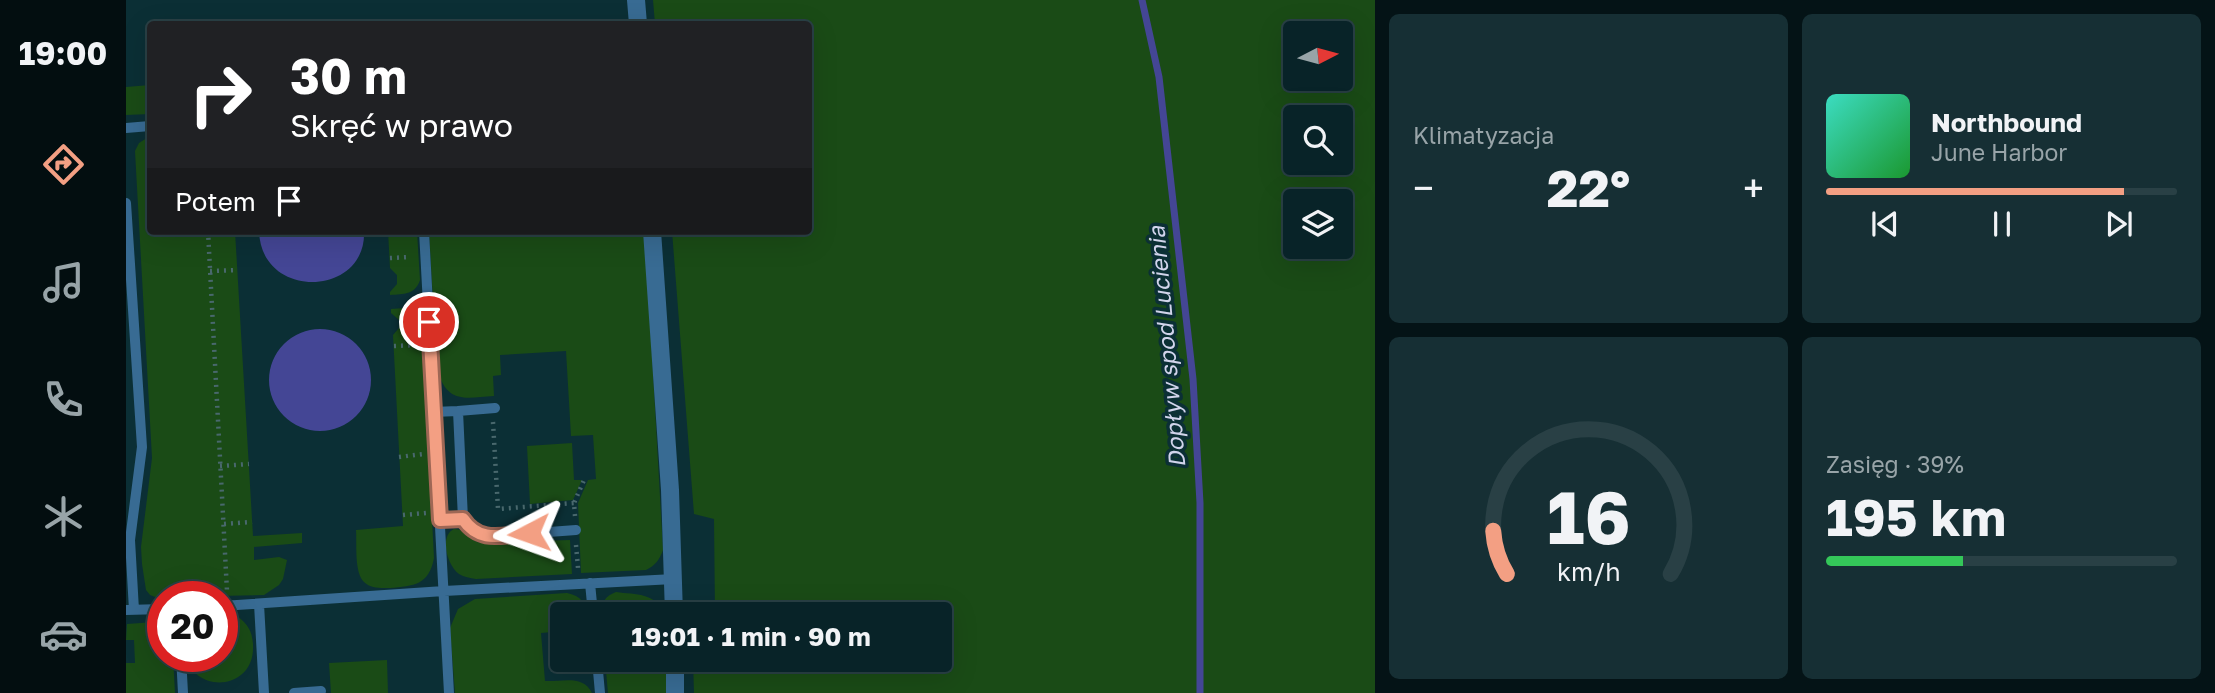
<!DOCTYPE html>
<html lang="pl">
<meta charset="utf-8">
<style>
:root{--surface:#082328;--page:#162f34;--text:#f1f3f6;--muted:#98a4a8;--line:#294045;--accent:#f39f83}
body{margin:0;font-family:"Golos Text",sans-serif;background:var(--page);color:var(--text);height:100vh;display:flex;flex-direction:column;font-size:26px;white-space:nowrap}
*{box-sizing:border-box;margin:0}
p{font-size:23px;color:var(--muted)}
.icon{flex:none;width:38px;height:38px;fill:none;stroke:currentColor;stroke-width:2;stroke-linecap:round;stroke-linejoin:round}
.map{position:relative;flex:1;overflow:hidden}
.drawer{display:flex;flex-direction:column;gap:14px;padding:14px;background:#041316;width:840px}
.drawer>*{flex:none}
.guide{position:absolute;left:21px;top:21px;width:665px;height:214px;border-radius:7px;box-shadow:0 7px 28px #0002,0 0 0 2px var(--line);background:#202124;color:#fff;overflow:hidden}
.needle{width:46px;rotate:84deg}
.fabs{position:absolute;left:1157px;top:21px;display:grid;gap:14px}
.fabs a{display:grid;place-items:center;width:70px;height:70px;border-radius:7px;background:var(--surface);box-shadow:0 7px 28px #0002,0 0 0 2px var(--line);font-size:35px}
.speed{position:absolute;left:21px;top:581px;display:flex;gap:14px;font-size:35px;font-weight:700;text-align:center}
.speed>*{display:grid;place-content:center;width:91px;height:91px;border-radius:50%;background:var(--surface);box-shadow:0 7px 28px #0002,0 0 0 2px var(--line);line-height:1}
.speed .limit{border:10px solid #d22;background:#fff;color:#111}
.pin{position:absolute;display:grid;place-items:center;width:60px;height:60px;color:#fff;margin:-30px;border:4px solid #fff;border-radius:50%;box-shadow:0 2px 7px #0007}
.me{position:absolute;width:77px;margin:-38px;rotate:266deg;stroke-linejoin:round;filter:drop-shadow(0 0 5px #0008)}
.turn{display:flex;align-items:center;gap:24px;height:147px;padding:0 28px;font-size:32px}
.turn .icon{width:91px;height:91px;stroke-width:2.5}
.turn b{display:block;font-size:49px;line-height:60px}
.then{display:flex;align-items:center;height:66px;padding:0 28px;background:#0003;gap:14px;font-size:26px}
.big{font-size:52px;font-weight:700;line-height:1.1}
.drawer .widget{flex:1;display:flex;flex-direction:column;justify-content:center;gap:10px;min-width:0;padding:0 24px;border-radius:10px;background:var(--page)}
.drawer .dial{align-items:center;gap:0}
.dial svg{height:182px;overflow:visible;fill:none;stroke:var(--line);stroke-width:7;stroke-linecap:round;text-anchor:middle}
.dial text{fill:var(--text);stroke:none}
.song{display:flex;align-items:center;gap:21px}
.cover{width:84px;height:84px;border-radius:10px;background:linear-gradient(135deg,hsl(170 70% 55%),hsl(130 70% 35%))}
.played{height:7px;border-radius:4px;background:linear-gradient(90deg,var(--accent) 85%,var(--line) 85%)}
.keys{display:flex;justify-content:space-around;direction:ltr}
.heat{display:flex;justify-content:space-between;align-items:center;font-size:38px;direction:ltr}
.charge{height:10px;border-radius:5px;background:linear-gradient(90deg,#34c759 39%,var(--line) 0)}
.drawer .tiles{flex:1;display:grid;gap:14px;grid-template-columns:repeat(2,1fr)}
.trip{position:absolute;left:424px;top:602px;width:402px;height:70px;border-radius:7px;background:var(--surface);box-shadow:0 7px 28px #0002,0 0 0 2px var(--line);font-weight:700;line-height:70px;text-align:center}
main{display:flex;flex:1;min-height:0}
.tab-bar{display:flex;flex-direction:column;width:126px;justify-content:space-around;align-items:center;background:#030e10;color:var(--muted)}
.tab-bar .icon{width:49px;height:49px}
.tab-bar .selected{color:var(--accent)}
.tab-bar b{font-size:32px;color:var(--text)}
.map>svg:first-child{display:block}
.green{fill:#1a4b16;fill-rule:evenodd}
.water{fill:#444695}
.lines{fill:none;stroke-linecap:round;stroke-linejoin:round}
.stream{stroke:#444695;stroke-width:7}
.path{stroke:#49686d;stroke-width:4.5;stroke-dasharray:2 5;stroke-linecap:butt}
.lane{stroke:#386b93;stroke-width:10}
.street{stroke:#386b93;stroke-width:18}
.route-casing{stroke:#9e6755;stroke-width:18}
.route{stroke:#f39f83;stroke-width:12}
.labels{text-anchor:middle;stroke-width:7;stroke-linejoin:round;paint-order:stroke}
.water-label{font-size:23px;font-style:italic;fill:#d1d4eb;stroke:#0b2f35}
</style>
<main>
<nav class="tab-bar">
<b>19:00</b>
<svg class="icon selected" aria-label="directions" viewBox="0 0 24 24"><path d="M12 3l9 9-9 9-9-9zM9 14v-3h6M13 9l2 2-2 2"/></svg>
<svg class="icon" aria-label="music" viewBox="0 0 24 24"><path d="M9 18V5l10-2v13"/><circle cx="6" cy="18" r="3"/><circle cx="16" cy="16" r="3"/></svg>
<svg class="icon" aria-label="phone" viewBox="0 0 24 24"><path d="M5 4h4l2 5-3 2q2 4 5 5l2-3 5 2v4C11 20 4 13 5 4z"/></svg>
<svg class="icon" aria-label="climate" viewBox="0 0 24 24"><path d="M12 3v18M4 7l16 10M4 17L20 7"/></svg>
<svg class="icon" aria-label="car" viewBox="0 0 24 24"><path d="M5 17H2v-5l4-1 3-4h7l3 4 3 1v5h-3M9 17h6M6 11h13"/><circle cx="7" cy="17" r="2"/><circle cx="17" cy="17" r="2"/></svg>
</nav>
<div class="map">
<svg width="1249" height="693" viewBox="0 0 1249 693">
<rect width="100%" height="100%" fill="#0b2f35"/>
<path class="green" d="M527,0h722v693h-681l-1,-33h247v-46h-225l-1,-95 -20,-5 -22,-283h136v-207h-153zM1169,33h45v46h-45zM1169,117h45v46h-45zM1169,201h45v46h-45z
M24,85v29l-24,1v-28z
M24,136v95h85l18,305 49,-3v10l-48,4v13l25,-3 8,3 -4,19 -4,6 -15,10 -101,2v3l-13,-5 -4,-5 -4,-26 -1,-17 11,-89 -17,-307 4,-8z
M262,231h29l3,49c-5,15 -16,14 -30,15v-3l7,-8v-9l-7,-7z
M303,231h216l18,319c-3,9 -8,16 -17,20l-65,3 -3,-70 10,-23 8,-1 -3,-44 -22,1 -5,-85 -66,4 1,20 -8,1 1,20c-30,2 -46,8 -57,-26z
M279,308l7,1 10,11 12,238c-5,27 -20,28 -44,30 -9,0 -19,1 -26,-6 -10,-10 -7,-38 -8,-52l47,-4 -10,-191 6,-7v-8l-8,-7v-4z
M446,443l2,37h8l-9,20 -43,4 -3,-58z
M328,529c12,0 15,12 27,14l89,-3 2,34 -96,5c-6,-1 -12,-2 -17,-5 -12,-9 -20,-38 -5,-45z
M490,592c20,3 40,0 47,22h-62c0,-11 4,-18 15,-22z
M441,593c13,3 19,9 20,21h-25v17l-21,2 4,48c17,1 38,-7 47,12h-137l-5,-65 8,-19 17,-10z
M111,616c11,8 15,15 16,28 3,49 -62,49 -65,12h34v-39z
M29,622l8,4v30h10l2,37h-49v-30h9l-1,-23h-8l1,-16z
M261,660l1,33h-57l-2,-30z
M479,660h61v33h-58z"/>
<path class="water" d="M133,231h105c3,66 -103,70 -105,0z
M143 380a51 51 0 1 1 102 0a51 51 0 1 1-102 0Z"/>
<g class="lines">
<path class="stream" d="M1016,0l17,77 34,302 7,124v190"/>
<path class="path" d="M82,231l19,360
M264,258l20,-1
M84,271l27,-1
M268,346l23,-1
M367,422l5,87 76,-6
M273,457l24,-3
M94,466l29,-2
M277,515l23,-2
M449,516l-1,-13 10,-23
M98,524l28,-2
M450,545l2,23"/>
<path class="lane" d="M0,128l24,-2
M0,203l16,244 -12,93 4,70
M298,231l25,462
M332,411l37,-3
M307,412l25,-1 5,108 -23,1
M337,519l8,12 11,6 94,-7
M464,583l3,31
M133,604l5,89
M96,606l222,-15 230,-12
M0,610l37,-1
M55,656l2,37
M471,660l3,33
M168,693l27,-2"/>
<path class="street" d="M510,0l2,24
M526,231l18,259 4,124
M549,660v33"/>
</g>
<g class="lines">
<defs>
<path id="route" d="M303,322l11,198 23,-1c17,25 39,16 66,14"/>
</defs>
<use href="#route" class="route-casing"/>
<use href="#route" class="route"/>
</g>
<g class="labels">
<g class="water-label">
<text transform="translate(1041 347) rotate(-95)" y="8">Dopływ spod Lucienia</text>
</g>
</g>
</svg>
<div class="fabs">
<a><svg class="needle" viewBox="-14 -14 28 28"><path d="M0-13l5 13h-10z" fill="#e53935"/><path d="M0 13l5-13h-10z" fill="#98a4a8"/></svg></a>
<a><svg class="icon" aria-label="search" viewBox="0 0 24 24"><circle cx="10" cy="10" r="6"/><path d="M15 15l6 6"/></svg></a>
<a><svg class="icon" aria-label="layers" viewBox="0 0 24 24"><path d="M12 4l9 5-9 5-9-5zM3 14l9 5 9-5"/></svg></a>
</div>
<div class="speed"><div class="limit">20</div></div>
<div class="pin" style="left:303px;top:322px;background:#d93025"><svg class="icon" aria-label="arrive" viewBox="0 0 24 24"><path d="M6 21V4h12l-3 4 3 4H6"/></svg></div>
<svg class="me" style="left:403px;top:533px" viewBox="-20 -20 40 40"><path d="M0-17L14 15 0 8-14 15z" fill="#f39f83" stroke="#fff" stroke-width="4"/></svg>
<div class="trip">19:01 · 1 min · 90 m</div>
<div class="guide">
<div class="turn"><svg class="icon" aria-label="right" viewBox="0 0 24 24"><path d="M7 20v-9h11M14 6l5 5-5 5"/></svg><div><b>30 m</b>Skręć w prawo</div></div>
<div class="then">Potem<svg class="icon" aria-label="arrive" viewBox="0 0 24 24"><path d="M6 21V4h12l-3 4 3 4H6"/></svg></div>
</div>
</div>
<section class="drawer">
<div class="tiles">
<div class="widget"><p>Klimatyzacja</p>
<div class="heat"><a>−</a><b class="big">22°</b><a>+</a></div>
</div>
<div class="widget">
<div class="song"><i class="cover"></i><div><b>Northbound</b><p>June Harbor</p></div></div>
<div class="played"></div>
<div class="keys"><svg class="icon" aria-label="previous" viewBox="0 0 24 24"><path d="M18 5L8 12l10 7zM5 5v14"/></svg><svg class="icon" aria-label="pause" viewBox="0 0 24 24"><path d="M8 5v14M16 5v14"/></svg><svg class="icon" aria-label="next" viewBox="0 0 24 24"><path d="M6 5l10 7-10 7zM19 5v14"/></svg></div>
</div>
<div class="widget dial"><svg viewBox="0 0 100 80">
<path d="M14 69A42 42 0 1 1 86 69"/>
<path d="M14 69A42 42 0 0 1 8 50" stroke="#f39f83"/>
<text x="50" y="56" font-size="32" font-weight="700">16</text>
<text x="50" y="72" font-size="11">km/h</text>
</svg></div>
<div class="widget"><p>Zasięg · 39%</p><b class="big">195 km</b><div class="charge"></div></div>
</div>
</section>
</main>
